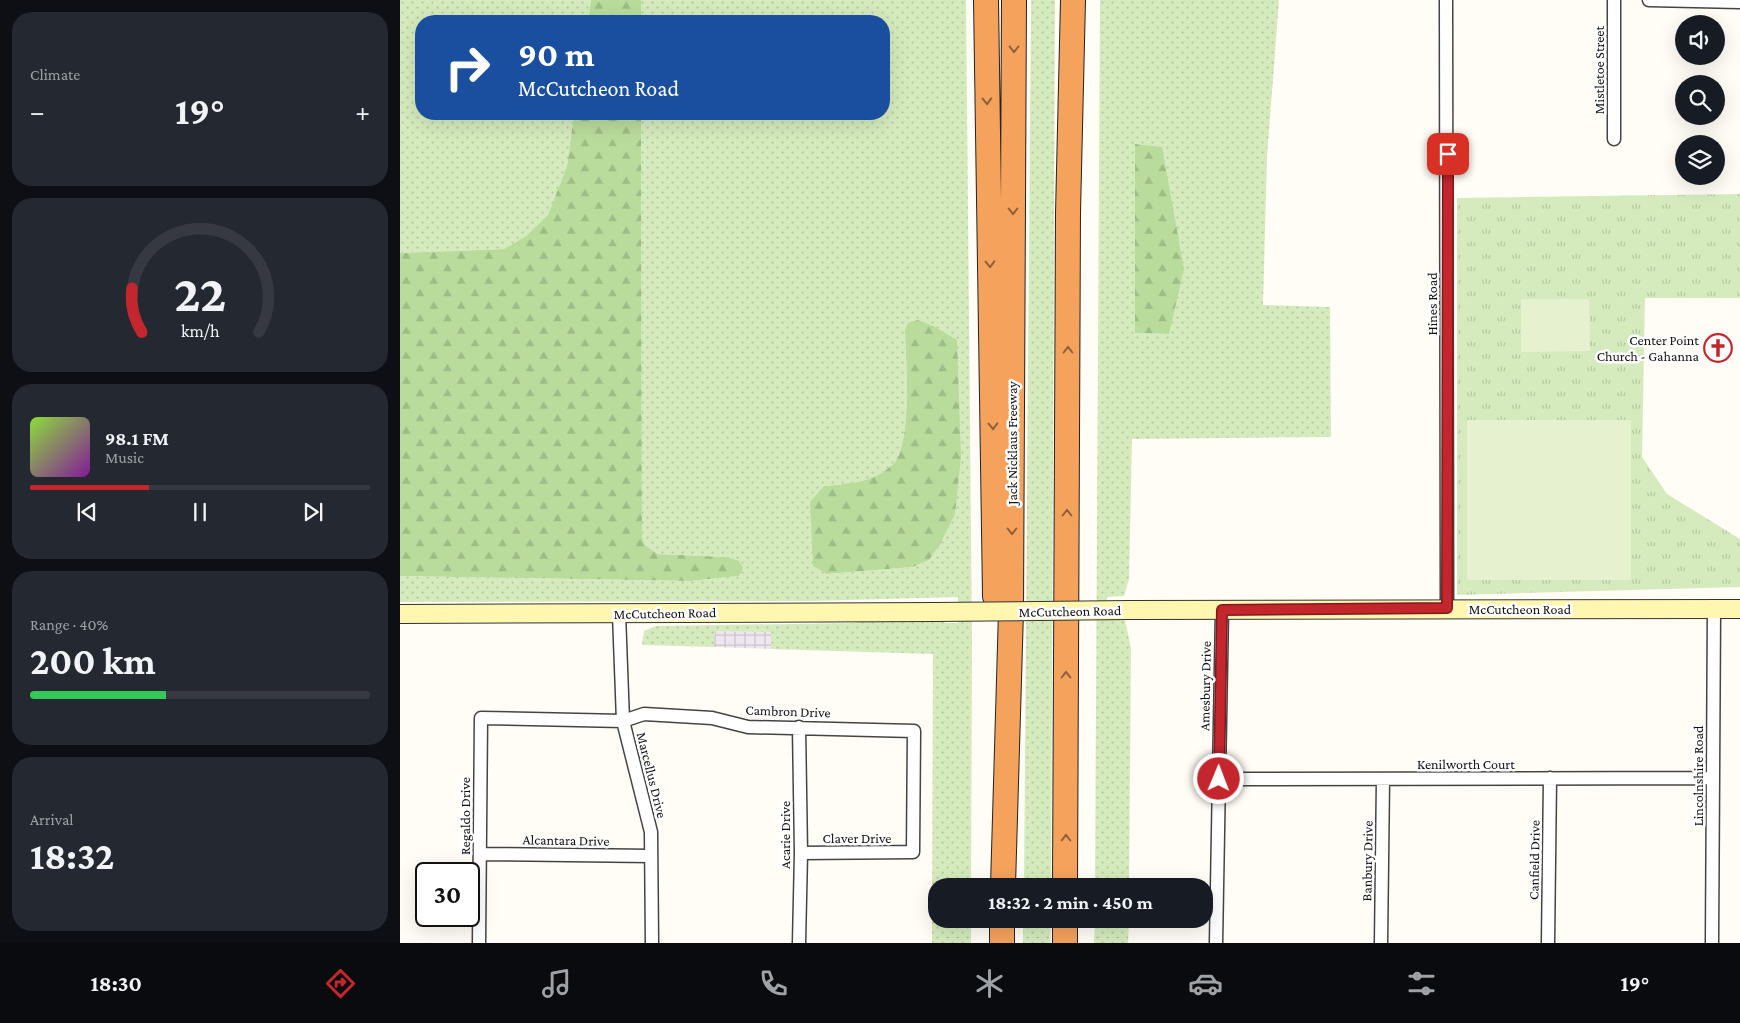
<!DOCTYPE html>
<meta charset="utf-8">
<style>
:root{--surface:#171b24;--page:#242831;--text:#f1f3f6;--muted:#9ea1a6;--line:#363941;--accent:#c4262e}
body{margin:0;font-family:"Crimson Pro",serif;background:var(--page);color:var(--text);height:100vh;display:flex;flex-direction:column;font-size:19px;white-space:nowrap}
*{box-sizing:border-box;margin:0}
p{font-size:16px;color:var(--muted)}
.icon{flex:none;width:28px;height:28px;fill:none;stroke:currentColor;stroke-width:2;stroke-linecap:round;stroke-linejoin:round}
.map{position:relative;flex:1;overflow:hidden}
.drawer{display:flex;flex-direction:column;gap:12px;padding:12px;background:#0d0f14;width:400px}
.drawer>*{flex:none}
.banner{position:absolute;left:15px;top:15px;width:475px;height:105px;border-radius:20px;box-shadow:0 5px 20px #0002;background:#1a4fa0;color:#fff;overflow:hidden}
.tools{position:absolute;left:1275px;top:15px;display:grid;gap:10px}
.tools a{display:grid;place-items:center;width:50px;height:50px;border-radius:50%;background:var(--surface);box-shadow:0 5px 20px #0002;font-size:25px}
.speed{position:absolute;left:15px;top:862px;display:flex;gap:10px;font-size:25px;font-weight:700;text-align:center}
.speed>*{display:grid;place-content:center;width:65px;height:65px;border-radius:50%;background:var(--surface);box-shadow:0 5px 20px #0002;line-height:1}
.speed .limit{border:2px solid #111;border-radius:8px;background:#fff;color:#111}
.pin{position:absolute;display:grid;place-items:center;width:42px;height:42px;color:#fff;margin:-21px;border-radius:10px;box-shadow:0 2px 8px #0006}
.me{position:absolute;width:55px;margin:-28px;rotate:1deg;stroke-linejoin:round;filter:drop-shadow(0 0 4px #0008)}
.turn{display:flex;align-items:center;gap:18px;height:105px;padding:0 20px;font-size:22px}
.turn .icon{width:65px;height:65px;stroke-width:2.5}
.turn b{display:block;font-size:35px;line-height:42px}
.big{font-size:38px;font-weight:700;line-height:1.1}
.drawer .card{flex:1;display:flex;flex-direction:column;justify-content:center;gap:8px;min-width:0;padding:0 18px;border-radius:20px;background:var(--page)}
.drawer .dial{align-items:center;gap:0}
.dial svg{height:130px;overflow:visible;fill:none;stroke:var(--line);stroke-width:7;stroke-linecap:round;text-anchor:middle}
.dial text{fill:var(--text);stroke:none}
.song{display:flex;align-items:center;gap:15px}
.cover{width:60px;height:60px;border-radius:8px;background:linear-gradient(135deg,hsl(90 70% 55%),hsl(290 70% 35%))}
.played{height:5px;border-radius:2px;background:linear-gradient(90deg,var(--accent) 35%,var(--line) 35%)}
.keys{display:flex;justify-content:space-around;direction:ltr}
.heat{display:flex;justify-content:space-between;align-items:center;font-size:28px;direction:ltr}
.charge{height:8px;border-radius:4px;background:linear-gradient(90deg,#34c759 40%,var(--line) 0)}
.trip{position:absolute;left:528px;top:878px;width:285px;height:50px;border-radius:20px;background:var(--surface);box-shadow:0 5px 20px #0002;font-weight:700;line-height:50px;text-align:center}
.tabs{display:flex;height:80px;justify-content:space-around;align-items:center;background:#090b0e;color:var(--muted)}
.tabs .icon{width:35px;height:35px}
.tabs .active{color:var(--accent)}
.tabs b{font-size:22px;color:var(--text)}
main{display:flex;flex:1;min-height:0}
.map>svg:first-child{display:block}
.industrial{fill:url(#industrial-grid)}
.grass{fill:url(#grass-dots);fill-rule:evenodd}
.forest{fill:url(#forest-firs)}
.park{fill:url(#park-tufts)}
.pitch{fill:#e6f2cf}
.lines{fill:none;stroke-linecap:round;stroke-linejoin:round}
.street-casing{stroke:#444;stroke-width:15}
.secondary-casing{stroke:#333;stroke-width:20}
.highway-casing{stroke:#222;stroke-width:26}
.street{stroke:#fff;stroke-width:12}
.secondary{stroke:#fff6b0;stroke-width:18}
.highway{stroke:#f5a25d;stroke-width:24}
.secondary-bridge-casing{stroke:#333;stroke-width:20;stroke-linecap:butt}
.secondary-bridge{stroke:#fff6b0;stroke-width:18}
.oneway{stroke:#8e613b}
.route-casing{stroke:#7f191e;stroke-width:12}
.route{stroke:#c4262e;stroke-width:9}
.labels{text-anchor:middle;stroke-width:5;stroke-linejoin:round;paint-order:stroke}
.street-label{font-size:14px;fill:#111;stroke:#fff}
.poi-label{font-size:14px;fill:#111;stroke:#fff;text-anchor:end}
</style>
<main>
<section class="drawer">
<div class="card"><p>Climate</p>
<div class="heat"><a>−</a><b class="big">19°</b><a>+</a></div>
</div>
<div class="card dial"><svg viewBox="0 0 100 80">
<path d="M14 69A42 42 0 1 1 86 69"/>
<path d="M14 69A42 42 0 0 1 8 42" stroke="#c4262e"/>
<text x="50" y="56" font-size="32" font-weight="700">22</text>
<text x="50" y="72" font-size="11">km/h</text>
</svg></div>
<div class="card">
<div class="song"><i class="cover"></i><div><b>98.1 FM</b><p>Music</p></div></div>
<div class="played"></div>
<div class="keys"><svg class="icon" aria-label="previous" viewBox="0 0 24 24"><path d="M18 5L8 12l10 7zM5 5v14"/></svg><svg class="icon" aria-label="pause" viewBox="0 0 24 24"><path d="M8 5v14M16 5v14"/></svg><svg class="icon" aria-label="next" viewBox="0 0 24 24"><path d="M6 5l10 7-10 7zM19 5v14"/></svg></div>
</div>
<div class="card"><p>Range · 40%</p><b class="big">200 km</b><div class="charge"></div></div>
<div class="card"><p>Arrival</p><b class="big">18:32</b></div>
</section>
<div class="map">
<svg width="1340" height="943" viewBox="0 0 1340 943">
<defs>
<pattern id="industrial-grid" width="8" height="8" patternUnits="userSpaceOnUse" patternTransform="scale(1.25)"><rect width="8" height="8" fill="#eee6ef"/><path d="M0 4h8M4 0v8" fill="none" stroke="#cbc4cc"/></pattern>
<pattern id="grass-dots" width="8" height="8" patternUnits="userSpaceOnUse" patternTransform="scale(1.25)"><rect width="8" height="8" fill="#d5ebbd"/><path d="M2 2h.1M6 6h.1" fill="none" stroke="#b6c8a1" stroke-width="1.8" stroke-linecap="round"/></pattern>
<pattern id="forest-firs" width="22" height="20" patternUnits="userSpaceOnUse" patternTransform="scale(1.25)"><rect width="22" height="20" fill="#b9dc9c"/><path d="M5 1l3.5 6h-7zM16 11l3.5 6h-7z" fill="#9ebc85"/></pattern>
<pattern id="park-tufts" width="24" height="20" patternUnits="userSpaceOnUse" patternTransform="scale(1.25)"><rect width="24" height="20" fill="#d5ebbd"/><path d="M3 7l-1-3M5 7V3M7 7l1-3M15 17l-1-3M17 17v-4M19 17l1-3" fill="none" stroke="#b6c8a1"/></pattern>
</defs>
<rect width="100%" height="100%" fill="#fffdf5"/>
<path class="industrial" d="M314,631l57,1v17l-57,-2z"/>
<path class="grass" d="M0,0h191l-3,21h-167v93h153l-7,52 -19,50 -22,20 -22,13 -104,4z
M241,0h325l6,642 -1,244h-35v33h35v24h-39l1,-289 -162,-5v-17l-56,-1 -1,16 -72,-2 2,-14 12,-5 199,-3 2,-1 85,-2 3,3h13v-26l-146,4 -412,1v-26l290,5 49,-5 -12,-19 -69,-3 -13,-9 -3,-8 -1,-423h243v-93h-243zM505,330l24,230 -16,7 -86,7 -3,-88c22,-2 44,-3 62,-16 2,-2 7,-5 9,-8 17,-25 11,-100 10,-132z
M631,0h24l-4,886h-27z
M700,0h179l-12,157 -4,148 67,2 1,130 -199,2 -3,140 -5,17 -17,1 -1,23h19l6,28 -2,238h-34zM735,144l33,190 -33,-1z
M623,919h28l-1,24h-27z
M695,919h34l-1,24h-34z"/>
<path class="forest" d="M191,0h50v21h-53z
M174,114h67l1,423 3,8 13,9 69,3 12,4 4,7 -4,8 -49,5 -290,-5v-323l104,-4 22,-13 22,-21 19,-49z
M735,144l27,3 22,122 -15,65 -34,-1z
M518,320l17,7 22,13 4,117 -6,57 -15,30 -11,16 -16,7 -86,7 -14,-8 -3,-64 14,-16c22,-2 44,-3 62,-16 2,-2 7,-5 9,-8 17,-25 11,-100 10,-132l3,-7z"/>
<path class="park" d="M1340,194v104h-95l-3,159 25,37 73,45v48l-283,8v-397z"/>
<path class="pitch" d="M1121,299h68l1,52 -69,1z
M1067,420h164v160h-164z"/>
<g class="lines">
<defs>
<path id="street" d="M1046,0l1,609
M1214,0v139
M1249,0l91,2
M219,614l4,107 28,111 1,111
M399,727l2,126 -2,90
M819,779l494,-1
M80,854l171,2
M79,943l2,-225 142,3 21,-7 68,4 36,9 166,4 -1,121 -112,1
M816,943l6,-333
M981,943l2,-164
M1148,943l2,-165
M1312,943l2,-334"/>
<path id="secondary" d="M729,610l611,-1
M0,614l535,-2"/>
<path id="highway" d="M586,0l9,596
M603,886l8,-275 3,-611
M665,886l3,-673 5,-213
M602,943v-24
M665,943v-24"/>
</defs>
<use href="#street" class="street-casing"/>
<use href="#secondary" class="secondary-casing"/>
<use href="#highway" class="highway-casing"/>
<use href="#street" class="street"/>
<use href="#secondary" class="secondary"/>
<use href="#highway" class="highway"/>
<defs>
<path id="secondary-bridge" d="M535,612l194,-2"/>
</defs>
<use href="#secondary-bridge" class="secondary-bridge-casing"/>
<use href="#secondary-bridge" class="secondary-bridge"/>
</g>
<defs><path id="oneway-chevron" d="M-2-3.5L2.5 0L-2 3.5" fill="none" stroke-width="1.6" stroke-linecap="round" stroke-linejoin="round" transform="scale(1.25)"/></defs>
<g class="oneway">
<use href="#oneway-chevron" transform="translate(614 49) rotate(90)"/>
<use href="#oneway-chevron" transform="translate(587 101) rotate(89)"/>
<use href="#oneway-chevron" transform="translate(613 211) rotate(90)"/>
<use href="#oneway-chevron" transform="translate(590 264) rotate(89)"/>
<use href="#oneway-chevron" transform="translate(668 350) rotate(-90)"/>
<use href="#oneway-chevron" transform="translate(593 426) rotate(89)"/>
<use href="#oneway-chevron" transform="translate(667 513) rotate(-90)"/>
<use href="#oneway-chevron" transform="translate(612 531) rotate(90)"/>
<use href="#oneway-chevron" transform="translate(666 675) rotate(-90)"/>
<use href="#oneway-chevron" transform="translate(666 838) rotate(-90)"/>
</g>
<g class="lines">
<defs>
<path id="route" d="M819,779l3,-169 225,-2 1,-454"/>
</defs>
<use href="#route" class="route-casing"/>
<use href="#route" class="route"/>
</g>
<defs>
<symbol id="church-ring" viewBox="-11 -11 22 22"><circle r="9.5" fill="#fff" stroke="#c4262e" stroke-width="1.5"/><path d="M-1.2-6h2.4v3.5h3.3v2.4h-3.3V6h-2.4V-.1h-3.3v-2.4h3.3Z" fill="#c4262e"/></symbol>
</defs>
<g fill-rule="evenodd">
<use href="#church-ring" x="1302" y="332" width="32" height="32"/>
</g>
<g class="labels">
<g class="street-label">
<text transform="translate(1199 70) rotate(-90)" y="5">Mistletoe Street</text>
<text transform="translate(1032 304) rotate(-90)" y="5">Hines Road</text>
<text transform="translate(612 443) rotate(-90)" y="5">Jack Nicklaus Freeway</text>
<text x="1120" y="614">McCutcheon Road</text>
<text transform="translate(670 611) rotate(-1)" y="5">McCutcheon Road</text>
<text transform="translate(265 613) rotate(-1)" y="5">McCutcheon Road</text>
<text transform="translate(805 686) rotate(-89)" y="5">Amesbury Drive</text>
<text transform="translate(388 711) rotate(2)" y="5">Cambron Drive</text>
<text x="1066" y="769">Kenilworth Court</text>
<text transform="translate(252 775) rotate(76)" y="5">Marcellus Drive</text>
<text transform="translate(1298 776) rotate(-90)" y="5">Lincolnshire Road</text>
<text transform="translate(65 816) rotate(-90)" y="5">Regaldo Drive</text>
<text transform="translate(385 835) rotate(-90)" y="5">Acarie Drive</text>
<text x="457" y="843">Claver Drive</text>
<text transform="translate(166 840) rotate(1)" y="5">Alcantara Drive</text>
<text transform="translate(1134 860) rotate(-89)" y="5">Canfield Drive</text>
<text transform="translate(967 861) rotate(-89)" y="5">Banbury Drive</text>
</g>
<g class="poi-label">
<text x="1299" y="345">Center Point<tspan x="1299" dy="16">Church - Gahanna</tspan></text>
</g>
</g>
</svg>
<div class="tools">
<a><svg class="icon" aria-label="sound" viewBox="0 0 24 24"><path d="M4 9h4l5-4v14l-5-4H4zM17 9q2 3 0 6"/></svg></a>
<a><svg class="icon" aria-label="search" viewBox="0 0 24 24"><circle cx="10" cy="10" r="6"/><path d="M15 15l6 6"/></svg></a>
<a><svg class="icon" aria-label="layers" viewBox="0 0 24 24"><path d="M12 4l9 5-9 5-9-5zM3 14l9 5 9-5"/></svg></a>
</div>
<div class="speed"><div class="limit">30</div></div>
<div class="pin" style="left:1048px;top:154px;background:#d93025"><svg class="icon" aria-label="arrive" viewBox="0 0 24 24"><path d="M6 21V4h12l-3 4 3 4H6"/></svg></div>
<svg class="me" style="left:819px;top:779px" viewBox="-20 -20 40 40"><circle r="17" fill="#c4262e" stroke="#fff" stroke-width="3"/><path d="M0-11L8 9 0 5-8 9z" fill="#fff"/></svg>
<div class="trip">18:32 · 2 min · 450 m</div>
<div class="banner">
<div class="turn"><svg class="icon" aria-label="right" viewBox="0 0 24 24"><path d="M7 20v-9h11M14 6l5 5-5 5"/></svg><div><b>90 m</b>McCutcheon Road</div></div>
</div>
</div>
</main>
<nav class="tabs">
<b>18:30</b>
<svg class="icon active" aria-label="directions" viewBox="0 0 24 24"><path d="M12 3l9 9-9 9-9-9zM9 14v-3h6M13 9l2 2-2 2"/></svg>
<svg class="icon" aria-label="music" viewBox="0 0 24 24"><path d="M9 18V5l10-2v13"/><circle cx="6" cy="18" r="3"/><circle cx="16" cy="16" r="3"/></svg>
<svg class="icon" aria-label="phone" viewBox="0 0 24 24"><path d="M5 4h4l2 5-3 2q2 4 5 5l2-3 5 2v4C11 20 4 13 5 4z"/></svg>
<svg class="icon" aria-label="climate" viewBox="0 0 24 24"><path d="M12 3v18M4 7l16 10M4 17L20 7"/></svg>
<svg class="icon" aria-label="car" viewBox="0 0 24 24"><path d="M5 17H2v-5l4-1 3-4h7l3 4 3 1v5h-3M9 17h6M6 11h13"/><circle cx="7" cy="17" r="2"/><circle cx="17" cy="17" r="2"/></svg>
<svg class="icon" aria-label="filters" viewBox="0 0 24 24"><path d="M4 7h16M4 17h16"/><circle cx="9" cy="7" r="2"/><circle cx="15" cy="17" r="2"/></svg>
<b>19°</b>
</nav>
